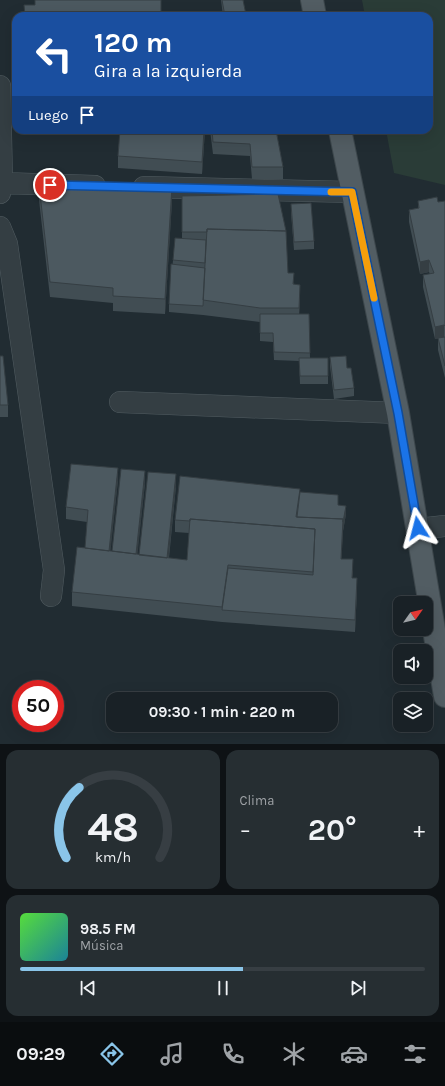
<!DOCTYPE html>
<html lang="es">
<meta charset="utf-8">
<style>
:root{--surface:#192126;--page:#262e32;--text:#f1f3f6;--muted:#9fa3a7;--line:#373e43;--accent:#8ac5e9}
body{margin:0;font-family:Karla,sans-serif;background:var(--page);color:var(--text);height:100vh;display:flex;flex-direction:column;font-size:15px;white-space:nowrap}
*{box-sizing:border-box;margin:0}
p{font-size:13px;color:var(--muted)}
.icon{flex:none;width:22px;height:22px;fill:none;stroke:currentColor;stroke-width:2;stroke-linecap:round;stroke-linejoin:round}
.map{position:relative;height:744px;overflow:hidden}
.sheet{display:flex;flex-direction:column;gap:6px;padding:6px;background:#0e1215;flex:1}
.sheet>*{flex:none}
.banner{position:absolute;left:12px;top:12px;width:421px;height:122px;border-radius:12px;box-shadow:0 4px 16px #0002,0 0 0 1px var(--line);background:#1a4fa0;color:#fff;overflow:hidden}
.needle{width:26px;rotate:56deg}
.buttons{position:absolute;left:393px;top:596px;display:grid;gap:8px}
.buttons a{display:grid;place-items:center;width:40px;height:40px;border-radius:8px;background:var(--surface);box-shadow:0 4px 16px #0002,0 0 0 1px var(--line);font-size:20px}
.speed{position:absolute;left:12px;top:680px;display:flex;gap:8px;font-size:20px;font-weight:700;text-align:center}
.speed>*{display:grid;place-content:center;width:52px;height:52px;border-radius:50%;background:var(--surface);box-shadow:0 4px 16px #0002,0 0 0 1px var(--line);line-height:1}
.speed .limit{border:6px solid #d22;background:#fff;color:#111}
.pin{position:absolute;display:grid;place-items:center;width:34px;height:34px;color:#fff;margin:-17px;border:2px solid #fff;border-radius:50%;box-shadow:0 1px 4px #0007}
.me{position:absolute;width:44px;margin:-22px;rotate:351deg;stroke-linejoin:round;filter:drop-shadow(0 0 3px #0008)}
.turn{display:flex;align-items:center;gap:14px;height:84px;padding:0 16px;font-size:18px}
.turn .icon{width:52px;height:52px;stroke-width:2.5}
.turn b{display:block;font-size:28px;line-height:34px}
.then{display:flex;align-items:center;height:38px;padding:0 16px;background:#0003;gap:8px;font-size:15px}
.big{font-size:30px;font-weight:700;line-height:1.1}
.sheet .widget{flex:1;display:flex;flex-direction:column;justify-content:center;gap:6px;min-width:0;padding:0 14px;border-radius:12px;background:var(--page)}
.sheet .dial{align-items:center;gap:0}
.dial svg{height:104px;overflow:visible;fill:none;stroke:var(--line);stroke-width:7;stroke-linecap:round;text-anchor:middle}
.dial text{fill:var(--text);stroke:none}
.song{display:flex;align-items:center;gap:12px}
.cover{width:48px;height:48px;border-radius:6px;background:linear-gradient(135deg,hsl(110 70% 55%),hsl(190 70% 35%))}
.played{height:4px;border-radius:2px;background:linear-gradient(90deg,var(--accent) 55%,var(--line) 55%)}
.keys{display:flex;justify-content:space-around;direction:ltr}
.heat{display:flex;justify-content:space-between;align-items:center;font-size:22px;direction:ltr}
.sheet .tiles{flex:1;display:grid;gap:6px;grid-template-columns:1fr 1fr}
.widget:last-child{grid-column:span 2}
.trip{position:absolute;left:106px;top:692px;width:232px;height:40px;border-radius:12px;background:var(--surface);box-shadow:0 4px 16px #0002,0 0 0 1px var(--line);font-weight:700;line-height:40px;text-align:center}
.dock{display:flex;height:64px;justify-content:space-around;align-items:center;background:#0a0d0f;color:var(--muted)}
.dock .icon{width:28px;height:28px}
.dock .on{color:var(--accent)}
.dock b{font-size:18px;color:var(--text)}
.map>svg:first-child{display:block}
.green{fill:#2a3c37}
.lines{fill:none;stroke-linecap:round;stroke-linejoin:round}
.minor-casing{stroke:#515c61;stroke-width:22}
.major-casing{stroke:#3d474c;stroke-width:24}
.minor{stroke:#343e43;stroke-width:21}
.major{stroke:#525d63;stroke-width:22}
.wall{fill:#414d53}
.shaded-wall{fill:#353e43}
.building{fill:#4c5960;stroke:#353e43}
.route-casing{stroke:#114b97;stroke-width:10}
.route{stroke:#1a73e8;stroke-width:7}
.slow{stroke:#f59e0b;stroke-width:7}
</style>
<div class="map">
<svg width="445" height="744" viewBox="0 0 445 744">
<rect width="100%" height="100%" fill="#212c32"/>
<path class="green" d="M362,0h83v185l-51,-12 -8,-43h43v-114h-64z"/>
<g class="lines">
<defs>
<path id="minor" d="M0,86l2,97 -2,10
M2,183l93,3
M144,187l208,5
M0,227l7,17 47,326 -3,26
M120,402l278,11
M418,529l27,-3"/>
<path id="major" d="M312,0l3,16
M340,130l58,283 47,283"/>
</defs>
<use href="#minor" class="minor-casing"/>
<use href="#major" class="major-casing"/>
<use href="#minor" class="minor"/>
<use href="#major" class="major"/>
</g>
<path class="wall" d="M221,0h22l3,15 5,1h-28z
M120,130h85l-3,44 -84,-6v-12z
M210,130h66l7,37v12h-31l-2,-23 -37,-2z
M39,185l133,16 -7,113 -52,-3v-8l-63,-6 -11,-97z
M182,196l106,77 6,11 6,15 -1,15h10l1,44h18v26h-28l-1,-23 -25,-1 -1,-18 -13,-1v-19l-57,-7 -34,-3v-8l4,-44 9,-21z
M418,201l20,1 7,-1v177l-7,-28v-12l6,-1 -9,2 -12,-52v-12l7,-1 -1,-2 -9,2 -11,-52v-12l9,-2z
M291,204l23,37v8l-20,1 -3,-37z
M0,356l8,49v12h-8z
M330,357l17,11 7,20v8l-20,3 -4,-33z
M118,480l-8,71h2l33,-68 -8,71 2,1 37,-69 -7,72 18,2 2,-27 -14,-1v-12l125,-28 38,14 8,8 -3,17 -2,28 12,12 -1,7 5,12 -2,42 -133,-10 -150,-16v-14l13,-44 2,-26 -21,-3v-12z"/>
<path class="shaded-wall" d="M204,130h1l-3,44v-12z
M172,186v15l-7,113v-15z
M429,260v12l-9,2v-12z
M300,285v14l-1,24v-15z
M444,325v12l-9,2v-12z
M118,468v12l-9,86v-12z
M145,471v12l-9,86v-12z
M176,474v12l-9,87v-12z
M346,506v8l-3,17 -2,40v-12l2,-37z
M357,578v12l-2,42v-12z"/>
<path class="building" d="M35,0h126v16h-136l-1,-11h11z
M222,0h21l3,15h5v1h-26z
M120,130h84l-2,32 -84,-6z
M212,130h64l7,37h-31l-2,-23 -37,-2z
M39,185l133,1 -7,113 -52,-3v-8l-63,-6z
M278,194l8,37 -79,-2v3h-25v-36z
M437,197l1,5 7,-1v125l-1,-1 -9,2 -12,-52 11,-2 -5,-13 -9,2 -11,-52 10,-2 -1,-7z
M311,203l3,38 -20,1 -3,-38z
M207,229l79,2 2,42h6l-1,11 7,1 -1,23h-39l-57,-8z
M175,238l31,2 -1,23 -32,-3z
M171,264l34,4 -2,38 -34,-2z
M260,314h49l1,39 -36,-1 -1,-19h-13z
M445,337v29l-7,-28z
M0,356h3l5,49h-8z
M346,356l1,12h4l3,20 -20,2 -4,-33z
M299,358h29v18h-28z
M71,464l47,4 -9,83 -24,-3 3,-38 -22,-3z
M121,469l24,2 -9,83 -24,-3z
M148,472l28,2 -9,84 -28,-3z
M180,476l120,13 -4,28 47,2 -2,40h12l-1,19h5l-2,42 -133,-10 6,-42 85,7 2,-46 -125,-10v2l-15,-1z
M300,492l38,3v10l8,1 -3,16v-3l-46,-2z
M190,519l125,10 -2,43 -85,-7 -6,42 -150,-15 5,-45 110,13z"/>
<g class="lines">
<defs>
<path id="route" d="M50,185l302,7 46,221 20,115"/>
</defs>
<use href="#route" class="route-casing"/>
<use href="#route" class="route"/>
<path class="slow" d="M331,192h21l22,106"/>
</g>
</svg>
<div class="buttons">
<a><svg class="needle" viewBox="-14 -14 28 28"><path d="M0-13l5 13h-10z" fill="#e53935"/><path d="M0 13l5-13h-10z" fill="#9fa3a7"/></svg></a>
<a><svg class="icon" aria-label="sound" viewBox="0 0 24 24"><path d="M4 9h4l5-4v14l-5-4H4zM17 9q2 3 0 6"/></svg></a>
<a><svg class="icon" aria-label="layers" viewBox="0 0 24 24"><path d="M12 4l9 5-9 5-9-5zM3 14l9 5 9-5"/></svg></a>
</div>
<div class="speed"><div class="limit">50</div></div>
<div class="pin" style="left:50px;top:185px;background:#d93025"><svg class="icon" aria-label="arrive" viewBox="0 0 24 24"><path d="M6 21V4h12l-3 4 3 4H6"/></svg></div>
<svg class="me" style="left:418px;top:528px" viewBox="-20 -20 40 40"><path d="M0-17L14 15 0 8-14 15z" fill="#1a73e8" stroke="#fff" stroke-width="4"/></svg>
<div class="trip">09:30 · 1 min · 220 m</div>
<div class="banner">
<div class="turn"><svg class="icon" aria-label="left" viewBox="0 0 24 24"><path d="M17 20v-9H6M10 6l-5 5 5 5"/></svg><div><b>120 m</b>Gira a la izquierda</div></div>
<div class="then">Luego<svg class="icon" aria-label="arrive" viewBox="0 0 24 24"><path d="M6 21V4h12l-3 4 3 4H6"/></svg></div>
</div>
</div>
<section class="sheet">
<div class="tiles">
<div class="widget dial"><svg viewBox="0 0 100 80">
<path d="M14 69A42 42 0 1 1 86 69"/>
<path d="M14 69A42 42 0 0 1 24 15" stroke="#8ac5e9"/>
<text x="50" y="56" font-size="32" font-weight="700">48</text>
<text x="50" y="72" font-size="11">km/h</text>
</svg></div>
<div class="widget"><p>Clima</p>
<div class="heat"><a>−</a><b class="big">20°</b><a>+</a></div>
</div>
<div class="widget">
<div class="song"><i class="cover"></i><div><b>98.5 FM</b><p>Música</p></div></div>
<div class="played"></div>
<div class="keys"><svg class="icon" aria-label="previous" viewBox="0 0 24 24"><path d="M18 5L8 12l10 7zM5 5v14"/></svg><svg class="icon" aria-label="pause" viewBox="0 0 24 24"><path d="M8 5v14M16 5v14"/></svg><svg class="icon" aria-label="next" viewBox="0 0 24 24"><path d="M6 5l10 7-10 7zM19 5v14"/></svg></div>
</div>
</div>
</section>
<nav class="dock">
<b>09:29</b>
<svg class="icon on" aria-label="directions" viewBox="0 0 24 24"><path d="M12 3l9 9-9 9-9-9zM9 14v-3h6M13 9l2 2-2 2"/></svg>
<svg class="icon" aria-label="music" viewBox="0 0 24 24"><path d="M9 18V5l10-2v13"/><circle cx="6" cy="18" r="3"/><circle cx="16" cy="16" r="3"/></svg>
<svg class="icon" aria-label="phone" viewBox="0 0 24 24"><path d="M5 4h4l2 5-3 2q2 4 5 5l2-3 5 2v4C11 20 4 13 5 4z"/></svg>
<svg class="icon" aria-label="climate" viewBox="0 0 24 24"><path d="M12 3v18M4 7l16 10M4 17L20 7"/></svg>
<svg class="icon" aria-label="car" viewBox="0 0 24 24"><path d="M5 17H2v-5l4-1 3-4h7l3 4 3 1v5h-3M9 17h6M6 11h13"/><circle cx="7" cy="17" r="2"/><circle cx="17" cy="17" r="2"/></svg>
<svg class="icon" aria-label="filters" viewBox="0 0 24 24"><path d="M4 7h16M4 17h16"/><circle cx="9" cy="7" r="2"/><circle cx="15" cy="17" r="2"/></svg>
</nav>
